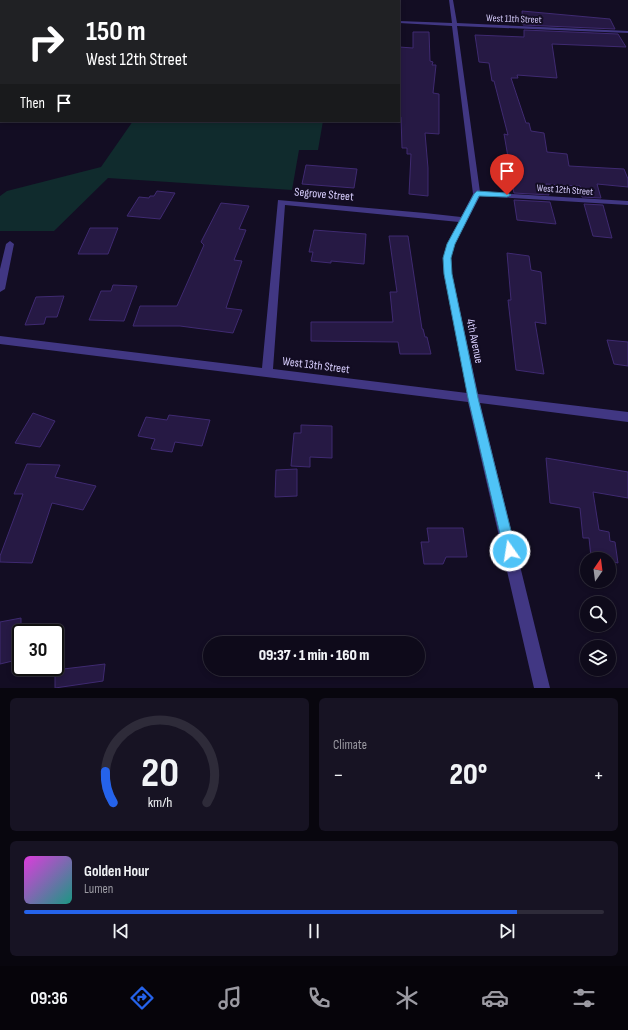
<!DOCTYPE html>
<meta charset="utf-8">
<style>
:root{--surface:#0e0a1a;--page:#171323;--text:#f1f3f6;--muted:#9b9aa2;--line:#2e2b39;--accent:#2563eb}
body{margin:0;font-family:"Sofia Sans Condensed",sans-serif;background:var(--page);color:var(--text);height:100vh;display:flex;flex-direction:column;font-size:15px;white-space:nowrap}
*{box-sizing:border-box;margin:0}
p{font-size:13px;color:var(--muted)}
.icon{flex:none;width:22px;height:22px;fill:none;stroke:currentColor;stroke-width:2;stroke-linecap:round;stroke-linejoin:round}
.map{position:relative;height:688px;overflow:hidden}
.side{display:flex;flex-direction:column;gap:10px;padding:10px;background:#08060e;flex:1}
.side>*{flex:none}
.hud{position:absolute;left:0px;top:0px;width:400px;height:122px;box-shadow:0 2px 6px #0003,0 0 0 1px var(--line);background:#202124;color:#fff;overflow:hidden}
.needle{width:26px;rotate:14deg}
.fabs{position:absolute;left:580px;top:552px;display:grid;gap:8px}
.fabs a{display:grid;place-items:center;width:36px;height:36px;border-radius:50%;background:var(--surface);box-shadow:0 2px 6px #0003,0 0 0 1px var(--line);font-size:20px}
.speed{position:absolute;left:12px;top:624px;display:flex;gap:8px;font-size:20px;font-weight:700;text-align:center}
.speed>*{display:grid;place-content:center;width:52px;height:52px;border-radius:50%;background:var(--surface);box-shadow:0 2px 6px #0003,0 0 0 1px var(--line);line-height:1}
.speed .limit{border:2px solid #111;border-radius:6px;background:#fff;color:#111}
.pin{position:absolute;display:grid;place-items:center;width:34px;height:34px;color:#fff;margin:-41px -17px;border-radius:50% 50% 50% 0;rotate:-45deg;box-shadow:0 0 4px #0007}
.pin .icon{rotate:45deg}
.me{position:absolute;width:44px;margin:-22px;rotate:347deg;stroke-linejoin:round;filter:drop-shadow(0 0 3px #0008)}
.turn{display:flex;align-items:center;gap:14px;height:84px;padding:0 20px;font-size:18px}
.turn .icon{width:52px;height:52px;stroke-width:2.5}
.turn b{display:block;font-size:28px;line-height:34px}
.then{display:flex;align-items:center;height:38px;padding:0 20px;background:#0003;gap:8px;font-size:15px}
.big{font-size:30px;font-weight:800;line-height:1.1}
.side .card{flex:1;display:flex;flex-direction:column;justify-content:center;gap:6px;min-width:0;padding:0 14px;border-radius:6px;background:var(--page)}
.side .dial{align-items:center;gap:0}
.dial svg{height:104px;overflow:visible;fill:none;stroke:var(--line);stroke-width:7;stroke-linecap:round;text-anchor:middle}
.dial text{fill:var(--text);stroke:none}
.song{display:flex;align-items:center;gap:12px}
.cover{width:48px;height:48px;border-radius:6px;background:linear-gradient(135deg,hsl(300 70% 55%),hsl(170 70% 35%))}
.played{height:4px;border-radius:2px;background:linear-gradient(90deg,var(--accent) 85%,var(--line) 85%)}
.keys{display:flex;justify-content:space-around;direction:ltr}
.heat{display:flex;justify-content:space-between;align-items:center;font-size:22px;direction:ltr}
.side .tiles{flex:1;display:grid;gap:10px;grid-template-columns:1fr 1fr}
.card:last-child{grid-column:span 2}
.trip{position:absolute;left:203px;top:636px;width:222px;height:40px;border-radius:20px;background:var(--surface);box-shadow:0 2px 6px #0003,0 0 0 1px var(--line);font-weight:800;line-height:40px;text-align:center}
.tab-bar{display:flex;height:64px;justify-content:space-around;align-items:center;background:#06040a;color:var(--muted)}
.tab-bar .icon{width:28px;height:28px}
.tab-bar .on{color:var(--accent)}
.tab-bar b{font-size:18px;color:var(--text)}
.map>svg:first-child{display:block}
.green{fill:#102b2d}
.building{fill:#261944;stroke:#3f2a71}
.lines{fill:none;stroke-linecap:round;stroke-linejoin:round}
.minor{fill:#413783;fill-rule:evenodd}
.route{fill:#4fc3f7;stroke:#337fa1}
.labels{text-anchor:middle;stroke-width:4;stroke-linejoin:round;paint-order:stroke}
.far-street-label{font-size:10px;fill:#d9cfff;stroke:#130d23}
.street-label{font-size:12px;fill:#d9cfff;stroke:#130d23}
</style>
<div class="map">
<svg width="628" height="688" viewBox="0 0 628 688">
<rect width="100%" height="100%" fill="#130d23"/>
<path class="green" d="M133,121h190l-5,29h-19l-7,40 -184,-12 -54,53h-54v-35l7,-5 94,-24z"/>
<path class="building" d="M522,11l88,8 5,10 -92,-4z
M524,30l94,4 8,13 -74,-3 5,34 -40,-3 1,3h-7l15,45h3l2,8 13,2 3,19 20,2 2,12 55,3 4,10v8l-31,-3 4,14 -19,-1 -2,-11 -34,-2 3,11 -35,-2 -2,-9h-3l-5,-28 4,1 -4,-23 4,1 -14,-54h-2l-3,-18 -10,-1 -4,-27 49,2z
M413,32h16l1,29 3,1 -1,3h4l-3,28 6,1v40l-14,-1 3,35v28l-19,-2 2,-40h-4v-6h-5l-1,-31h-2v-70l14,1z
M306,165l51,4 -3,19 -52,-4z
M157,191l18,2 -15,26 -33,-3 12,-19 10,1 1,-2h4z
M514,200l36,2 6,22 -39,-4z
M221,203l28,3 -10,23 7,1 -12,30 8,1 -16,47 16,2 -9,23 -53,-7h-47l7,-20h37l27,-61 -3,-3z
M584,204l19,1 9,33 -19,-2z
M90,228h28l-10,26h-30z
M314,230l52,4 -2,30 -33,-3v2l-20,-2 2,-9h-4z
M389,236h19l14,93h1l2,8h2l4,17h-31l-2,-12 -87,-1v-19h82l-3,-30h7z
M507,253l22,3 2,14 10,2 5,52 -11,-2 9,52 -28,-4 -8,-70h3z
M113,285l24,1 -13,35 -35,-1 12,-29h10z
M64,296l-7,21h-11l-2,7 -19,1 11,-28z
M607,340l21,2v24l-14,-2z
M33,413l22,8 -15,26 -25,-4z
M169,415l41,5 -8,26 -27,-4 -3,10 -21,-3 4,-10 -17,-3 8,-19 21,3z
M301,425l31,1v32l-22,-1v10l-19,-1 3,-33h7z
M546,458l82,14v26l-35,-6 6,38 10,2 1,9 5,1 3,21 -9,-2v-2l-18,-2 -2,-19h-6l-3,-30 -30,-5z
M27,464l33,1 -5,12 41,9 -13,24 -31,-7 -20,60 -32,-1v-6l23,-62h-9z
M297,469v27l-22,1 1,-27z
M427,528h36l4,29h-21l-3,7h-19l-3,-22h8z
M21,618v41l-21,5v-42z
M105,664l-2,17 -48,7v-18z"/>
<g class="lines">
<path class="minor" d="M216,0h5l-5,1z
M449,0h4l4,23 171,8v2l-171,-7 23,166 148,9v4l-148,-9 -25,48 -4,14 1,16 26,120 150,18v10l-148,-19 70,285h-16l-66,-286 -468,-58v-8l262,32 16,-168 147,13 36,4 12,-23 -21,-168 -53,-3v-2l53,2zM285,205l174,17c-12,21 -17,28 -15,52l23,119 -194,-24z
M0,8h1v2h-1z
M0,114h1v4h-1z
M10,241l4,3 -9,45 -5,3v-23l6,-25z"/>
</g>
<path class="route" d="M477,191l30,2 4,2 -4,2 -28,-1 -24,48 -4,14 1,16 26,124 38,153 -2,4 -4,2 -5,-2 -1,-4 -36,-153 -24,-124 -1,-16 4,-14 27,-50z"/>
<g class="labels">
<g class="far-street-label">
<text transform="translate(514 18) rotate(2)" y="4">West 11th Street</text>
<text transform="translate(565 189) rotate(4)" y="4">West 12th Street</text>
</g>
<g class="street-label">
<text transform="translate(324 194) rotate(5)" y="4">Segrove Street</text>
<text transform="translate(475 341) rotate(78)" y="4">4th Avenue</text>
<text transform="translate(316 365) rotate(7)" y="4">West 13th Street</text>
</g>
</g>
</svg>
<div class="fabs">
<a><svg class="needle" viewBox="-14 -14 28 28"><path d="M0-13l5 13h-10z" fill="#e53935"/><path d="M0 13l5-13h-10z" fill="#9b9aa2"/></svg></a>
<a><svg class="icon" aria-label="search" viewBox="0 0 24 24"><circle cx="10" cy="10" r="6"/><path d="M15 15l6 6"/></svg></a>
<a><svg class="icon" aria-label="layers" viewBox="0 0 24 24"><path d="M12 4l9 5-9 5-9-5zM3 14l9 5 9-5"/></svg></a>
</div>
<div class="speed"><div class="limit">30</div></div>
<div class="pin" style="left:507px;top:195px;background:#d93025"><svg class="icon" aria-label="arrive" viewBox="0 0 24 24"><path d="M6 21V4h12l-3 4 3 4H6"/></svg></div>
<svg class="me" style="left:510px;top:551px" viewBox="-20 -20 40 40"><circle r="17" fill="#4fc3f7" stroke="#fff" stroke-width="3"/><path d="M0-11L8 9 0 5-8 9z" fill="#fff"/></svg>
<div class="trip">09:37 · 1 min · 160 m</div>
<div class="hud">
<div class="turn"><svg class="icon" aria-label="right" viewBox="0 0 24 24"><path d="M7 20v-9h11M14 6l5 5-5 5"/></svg><div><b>150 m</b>West 12th Street</div></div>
<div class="then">Then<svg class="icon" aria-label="arrive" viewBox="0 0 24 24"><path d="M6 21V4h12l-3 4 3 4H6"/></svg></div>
</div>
</div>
<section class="side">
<div class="tiles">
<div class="card dial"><svg viewBox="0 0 100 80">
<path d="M14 69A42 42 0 1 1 86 69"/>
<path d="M14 69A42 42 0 0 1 8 45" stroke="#2563eb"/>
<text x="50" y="56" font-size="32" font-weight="700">20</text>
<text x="50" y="72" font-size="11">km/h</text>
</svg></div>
<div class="card"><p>Climate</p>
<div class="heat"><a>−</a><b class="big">20°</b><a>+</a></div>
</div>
<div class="card">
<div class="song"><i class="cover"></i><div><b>Golden Hour</b><p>Lumen</p></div></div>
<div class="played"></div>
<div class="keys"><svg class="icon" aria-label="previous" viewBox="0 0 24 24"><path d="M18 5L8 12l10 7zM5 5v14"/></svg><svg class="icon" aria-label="pause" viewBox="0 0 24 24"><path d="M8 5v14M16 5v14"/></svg><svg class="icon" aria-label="next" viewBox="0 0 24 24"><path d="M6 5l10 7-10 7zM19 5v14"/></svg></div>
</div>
</div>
</section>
<nav class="tab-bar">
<b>09:36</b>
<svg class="icon on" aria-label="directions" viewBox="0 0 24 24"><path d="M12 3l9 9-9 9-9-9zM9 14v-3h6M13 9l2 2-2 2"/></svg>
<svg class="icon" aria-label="music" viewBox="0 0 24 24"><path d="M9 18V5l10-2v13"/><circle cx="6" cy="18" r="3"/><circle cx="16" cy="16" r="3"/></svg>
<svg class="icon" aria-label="phone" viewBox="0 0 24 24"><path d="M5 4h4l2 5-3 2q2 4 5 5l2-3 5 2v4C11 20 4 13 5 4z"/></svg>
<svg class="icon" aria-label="climate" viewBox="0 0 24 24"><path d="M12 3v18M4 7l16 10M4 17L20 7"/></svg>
<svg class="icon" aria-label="car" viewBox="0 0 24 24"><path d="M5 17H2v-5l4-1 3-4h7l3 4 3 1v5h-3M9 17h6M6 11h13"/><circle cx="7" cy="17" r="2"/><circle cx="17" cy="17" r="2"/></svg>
<svg class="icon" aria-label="filters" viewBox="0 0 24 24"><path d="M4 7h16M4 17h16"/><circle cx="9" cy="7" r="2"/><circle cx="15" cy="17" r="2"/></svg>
</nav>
